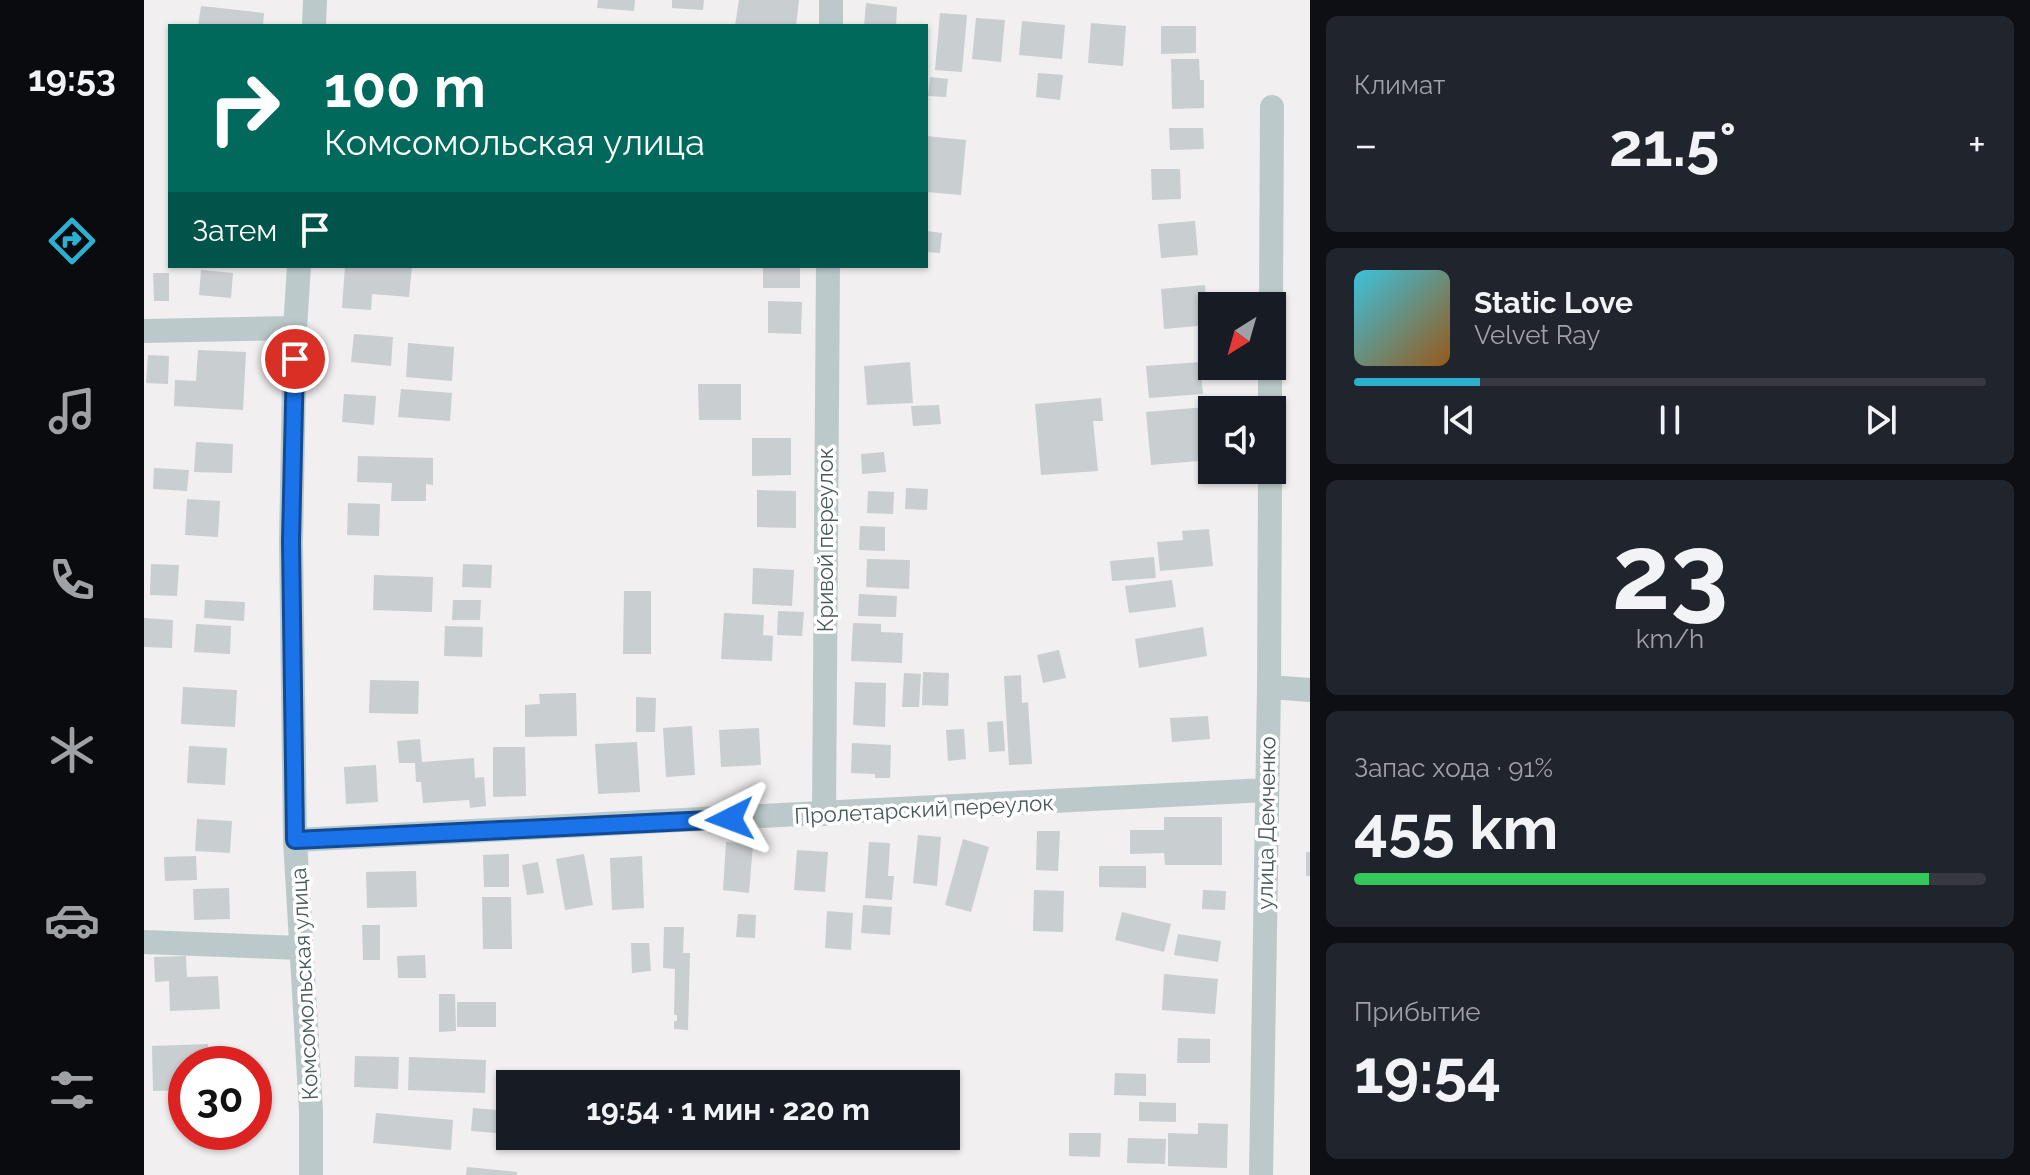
<!DOCTYPE html>
<html lang="ru">
<meta charset="utf-8">
<style>
:root{--surface:#171b24;--page:#20242c;--text:#f1f3f6;--muted:#9ea1a6;--line:#363941;--accent:#2bb0cf}
body{margin:0;font-family:Raleway,sans-serif;background:var(--page);color:var(--text);height:100vh;display:flex;flex-direction:column;font-size:30px;white-space:nowrap}
*{box-sizing:border-box;margin:0}
p{font-size:26px;color:var(--muted)}
.icon{flex:none;width:44px;height:44px;fill:none;stroke:currentColor;stroke-width:2;stroke-linecap:round;stroke-linejoin:round}
.map{position:relative;flex:1;overflow:hidden}
.drawer{display:flex;flex-direction:column;gap:16px;padding:16px;background:#0d0f14;width:720px}
.drawer>*{flex:none}
.top-card{position:absolute;left:24px;top:24px;width:760px;height:244px;border-radius:0px;box-shadow:0 2px 6px #0004;background:#00695c;color:#fff;overflow:hidden}
.needle{width:52px;rotate:217deg}
.controls{position:absolute;left:1054px;top:292px;display:grid;gap:16px}
.controls a{display:grid;place-items:center;width:88px;height:88px;border-radius:0px;background:var(--surface);box-shadow:0 2px 6px #0004;font-size:40px}
.speed{position:absolute;left:24px;top:1046px;display:flex;gap:16px;font-size:40px;font-weight:700;text-align:center}
.speed>*{display:grid;place-content:center;width:104px;height:104px;border-radius:50%;background:var(--surface);box-shadow:0 2px 6px #0004;line-height:1}
.speed .limit{border:12px solid #d22;background:#fff;color:#111}
.pin{position:absolute;display:grid;place-items:center;width:68px;height:68px;color:#fff;margin:-34px;border:4px solid #fff;border-radius:50%;box-shadow:0 2px 8px #0007}
.me{position:absolute;width:88px;margin:-44px;rotate:267deg;stroke-linejoin:round;filter:drop-shadow(0 0 6px #0008)}
.turn{display:flex;align-items:center;gap:28px;height:168px;padding:0 24px;font-size:36px}
.turn .icon{width:104px;height:104px;stroke-width:2.5}
.turn b{display:block;font-size:56px;line-height:68px}
.then{display:flex;align-items:center;height:76px;padding:0 24px;background:#0003;gap:16px;font-size:30px}
.big{font-size:60px;font-weight:700;line-height:1.1}
.drawer .widget{flex:1;display:flex;flex-direction:column;justify-content:center;gap:12px;min-width:0;padding:0 28px;border-radius:12px;background:var(--page)}
.drawer .dial{align-items:center;gap:0}
.dial b{font-size:104px;line-height:1}
.song{display:flex;align-items:center;gap:24px}
.cover{width:96px;height:96px;border-radius:12px;background:linear-gradient(135deg,hsl(190 70% 55%),hsl(30 70% 35%))}
.played{height:8px;border-radius:4px;background:linear-gradient(90deg,var(--accent) 20%,var(--line) 20%)}
.keys{display:flex;justify-content:space-around;direction:ltr}
.heat{display:flex;justify-content:space-between;align-items:center;font-size:44px;direction:ltr}
.charge{height:12px;border-radius:6px;background:linear-gradient(90deg,#34c759 91%,var(--line) 0)}
.trip{position:absolute;left:352px;top:1070px;width:464px;height:80px;border-radius:0px;background:var(--surface);box-shadow:0 2px 6px #0004;font-weight:700;line-height:80px;text-align:center}
main{display:flex;flex:1;min-height:0}
.tab-bar{display:flex;flex-direction:column;width:144px;justify-content:space-around;align-items:center;background:#090b0e;color:var(--muted)}
.tab-bar .icon{width:56px;height:56px}
.tab-bar .on{color:var(--accent)}
.tab-bar b{font-size:36px;color:var(--text)}
.map>svg:first-child{display:block}
.building{fill:#c9ced0}
.lines{fill:none;stroke-linecap:round;stroke-linejoin:round}
.street{stroke:#bcc9ca;stroke-width:24}
.route-casing{stroke:#114b97;stroke-width:20}
.route{stroke:#1a73e8;stroke-width:14}
.labels{text-anchor:middle;stroke-width:7;stroke-linejoin:round;paint-order:stroke}
.street-label{font-size:22px;fill:#49595a;stroke:#fff}
</style>
<main>
<nav class="tab-bar">
<b>19:53</b>
<svg class="icon on" aria-label="directions" viewBox="0 0 24 24"><path d="M12 3l9 9-9 9-9-9zM9 14v-3h6M13 9l2 2-2 2"/></svg>
<svg class="icon" aria-label="music" viewBox="0 0 24 24"><path d="M9 18V5l10-2v13"/><circle cx="6" cy="18" r="3"/><circle cx="16" cy="16" r="3"/></svg>
<svg class="icon" aria-label="phone" viewBox="0 0 24 24"><path d="M5 4h4l2 5-3 2q2 4 5 5l2-3 5 2v4C11 20 4 13 5 4z"/></svg>
<svg class="icon" aria-label="climate" viewBox="0 0 24 24"><path d="M12 3v18M4 7l16 10M4 17L20 7"/></svg>
<svg class="icon" aria-label="car" viewBox="0 0 24 24"><path d="M5 17H2v-5l4-1 3-4h7l3 4 3 1v5h-3M9 17h6M6 11h13"/><circle cx="7" cy="17" r="2"/><circle cx="17" cy="17" r="2"/></svg>
<svg class="icon" aria-label="filters" viewBox="0 0 24 24"><path d="M4 7h16M4 17h16"/><circle cx="9" cy="7" r="2"/><circle cx="15" cy="17" r="2"/></svg>
</nav>
<div class="map">
<svg width="1166" height="1175" viewBox="0 0 1166 1175">
<rect width="100%" height="100%" fill="#f1eff0"/>
<path class="building" d="M454,0h37l-1,11 -37,-3z
M528,0h32l-1,10 -31,-2z
M595,0h60l-3,26h-61z
M722,3l31,4 -1,19h-32z
M57,6l63,7 -1,13h-65z
M796,13l27,2 -5,57 -27,-2z
M832,18l29,2 -4,42 -29,-3z
M878,21l43,4 -3,34 -43,-4z
M947,23l35,3 -3,40 -35,-3z
M1017,26h35v27l-35,1z
M1027,59h28l1,21h4v28l-32,1z
M894,73l25,2 -3,25 -24,-3z
M786,77l18,2 -2,18 -18,-1z
M1025,128h34l1,21 -34,1z
M782,136l40,4 -5,55 -35,-3z
M1007,169h29l1,30 -29,1z
M1051,221l3,34 -37,3 -3,-34z
M782,231l16,2 -2,20 -14,-1z
M201,266h67l-3,31 -37,-3 -1,16 -29,-2z
M619,266h37v22h-37z
M57,270l32,3 -2,25 -32,-3z
M9,273h16v28h-15z
M1061,285l3,40 -44,4 -3,-40z
M624,301l34,1 -1,32 -33,-1z
M210,334l39,3 -2,29 -40,-4z
M264,343l46,4 -2,34 -46,-4z
M54,350l48,2 -3,58 -69,-4 1,-26 21,1z
M4,355l21,1 -1,28 -22,-1z
M766,362l3,41 -46,2 -3,-39z
M1056,362l3,32 -54,4 -3,-32z
M554,384h43v36h-42z
M257,389l51,4 -2,28 -52,-4z
M200,394l32,2 -2,29 -32,-3z
M957,398l2,23h-10l5,50 -57,4 -6,-71z
M795,405l2,19 -28,2 -2,-20z
M1063,407l4,53 -60,5 -5,-53z
M608,438h39v37l-39,1z
M52,442l37,2 -1,29 -38,-1z
M740,452l2,20 -24,2 -1,-20z
M214,456l75,2v27l-7,-1v17h-35l1,-18 -35,-1z
M10,468l35,2 -2,21 -34,-2z
M762,488l22,1 -1,21 -22,-1z
M613,490l39,1v37l-39,-1z
M724,491l26,1 -1,22 -26,-1z
M43,499l33,2 -2,36 -33,-2z
M204,503l32,1 -1,32 -32,-1z
M716,526l25,1v24l-26,-1z
M1065,529l4,37 -53,5 -3,-29 26,-2 -1,-9z
M1010,557l2,21 -44,3 -2,-20z
M723,559l43,1 -1,29 -43,-2z
M7,564l28,1 -2,31 -27,-1z
M319,564l29,1 -1,23 -29,-1z
M609,568l41,2 -2,36 -40,-2z
M230,575l59,2 -1,35 -59,-2z
M1028,580l4,27 -47,6 -4,-27z
M480,591h27v63h-28z
M715,594l38,2 -1,21 -38,-1z
M61,600l40,2 -1,19 -40,-3z
M309,600h28l-1,20h-28z
M634,611l26,1 -2,24 -25,-1z
M580,613l40,2 -1,20 10,1 -1,25 -51,-2z
M0,618l29,2 -1,28 -28,-1z
M709,623l28,1v8l22,1 -1,30 -51,-2z
M52,624l35,2 -1,28 -36,-2z
M301,626l38,1 -1,30 -38,-1z
M1059,627l4,29 -68,12 -4,-29z
M915,650l7,28 -23,5 -6,-28z
M779,672l26,1 -1,33 -26,-1z
M760,673l17,1 -2,33h-17z
M877,675l1,28 6,-1 4,62 -23,1 -5,-89z
M226,680l49,1 -1,33 -49,-1z
M711,682l31,1 -1,44 -32,-2z
M39,687l54,3 -2,37 -54,-3z
M432,693l1,43 -52,1v-32l15,-1 -1,-10z
M492,697l20,1 -1,34h-19z
M1064,716l2,23 -38,3 -2,-24z
M859,721l2,30 -16,1 -2,-30z
M548,726l3,49 -29,2 -3,-49z
M615,728l2,37 -40,2 -2,-37z
M820,729l2,30 -18,2 -2,-31z
M276,739l2,23 52,-4 1,20 9,-1 2,29 -16,2 -1,-8 -46,3 -2,-21h-5l-1,-19h-16l-2,-22z
M493,742l3,50 -42,2 -3,-50z
M708,743l39,2 -1,33h-15v-4l-24,-1z
M45,746l38,2 -2,37 -38,-2z
M349,747h32l1,49 -33,1z
M232,765l2,37 -32,2 -2,-37z
M1020,817h58v48h-57l-1,-12 -34,1v-24h34z
M53,819l35,2 -2,32 -35,-2z
M893,831h23l-2,40 -22,-1z
M774,835l23,2 -4,49 -24,-3z
M819,839l26,8 -18,65 -26,-7z
M582,842l27,2 -4,49 -26,-3z
M725,842l21,1 -2,33h6l-2,24 -27,-2z
M653,850l31,2 -3,40 -31,-2z
M1162,852h4v24h-4z
M365,854v33h-25l-1,-32z
M440,854l9,51 -28,5 -9,-51z
M52,856l1,24 -32,1 -1,-24z
M498,856l2,52 -32,2 -2,-52z
M394,862l6,31 -17,2 -5,-30z
M955,866h47v22l-47,-1z
M272,871l1,36 -50,1 -1,-36z
M85,888l1,31 -36,1 -1,-31z
M890,890l30,1 -1,41 -30,-1z
M1059,890l23,1 -1,19 -23,-1z
M338,897h29l1,52h-29z
M719,905l29,2 -2,28 -29,-2z
M683,911l26,2 -2,37 -26,-2z
M978,912l49,12 -7,28 -49,-12z
M594,914l18,1 -1,23 -19,-1z
M218,925h18v35h-17z
M520,927h20l-1,26h7l-2,77 -14,-1v-8h3v-6h-3l1,-46 -12,-1z
M1034,934l43,7 -3,21 -44,-7z
M487,943h18l2,28 -19,2z
M281,955l1,23h-28l-1,-22z
M42,956l1,21 31,-1 2,33 -50,2 -1,-30 -14,1 -1,-25z
M1020,974l54,5 -3,35 -53,-4z
M295,994h16l1,37 -17,1z
M313,1002h39v25h-39z
M1034,1038l32,1v24h-33z
M64,1044l1,20h-23v26l-33,1 -1,-45z
M211,1056l44,1 -1,32 -44,-2z
M265,1057l77,3 -1,33 -77,-3z
M971,1073l31,1v22l-32,-1z
M110,1094h4l1,26h-5z
M995,1102l37,1v19l-37,-1z
M329,1108l24,2 -1,23 -25,-2z
M232,1113l77,7 -2,30 -78,-7z
M1054,1123l30,1 -1,44 -59,-2v-33l30,1z
M925,1133h32l-1,24 -31,-1z
M984,1138l38,1 -1,25 -38,-1z
M323,1167l50,5v3h-51z"/>
<g class="lines">
<path class="street" d="M170,26l1,-26
M687,26v-26
M155,266l-4,62 -4,213 4,299 16,271v64
M1127,306l1,-199
M0,331l151,-3
M1126,410v-44
M1125,687l41,3
M680,814l4,-548
M151,840l971,-50
M0,942l157,6
M1117,1175l8,-488 1,-217"/>
</g>
<g class="lines">
<defs>
<path id="route" d="M151,359l-4,182 4,299 435,-21"/>
</defs>
<use href="#route" class="route-casing"/>
<use href="#route" class="route"/>
</g>
<g class="labels">
<g class="street-label">
<text transform="translate(681 540) rotate(-90)" y="8">Кривой переулок</text>
<text transform="translate(780 809) rotate(-3)" y="8">Пролетарский переулок</text>
<text transform="translate(1122 823) rotate(-89)" y="8">улица Демченко</text>
<text transform="translate(160 984) rotate(-93)" y="8">Комсомольская улица</text>
</g>
</g>
</svg>
<div class="controls">
<a><svg class="needle" viewBox="-14 -14 28 28"><path d="M0-13l5 13h-10z" fill="#e53935"/><path d="M0 13l5-13h-10z" fill="#9ea1a6"/></svg></a>
<a><svg class="icon" aria-label="sound" viewBox="0 0 24 24"><path d="M4 9h4l5-4v14l-5-4H4zM17 9q2 3 0 6"/></svg></a>
</div>
<div class="speed"><div class="limit">30</div></div>
<div class="pin" style="left:151px;top:359px;background:#d93025"><svg class="icon" aria-label="arrive" viewBox="0 0 24 24"><path d="M6 21V4h12l-3 4 3 4H6"/></svg></div>
<svg class="me" style="left:586px;top:819px" viewBox="-20 -20 40 40"><path d="M0-17L14 15 0 8-14 15z" fill="#1a73e8" stroke="#fff" stroke-width="4"/></svg>
<div class="trip">19:54 · 1 мин · 220 m</div>
<div class="top-card">
<div class="turn"><svg class="icon" aria-label="right" viewBox="0 0 24 24"><path d="M7 20v-9h11M14 6l5 5-5 5"/></svg><div><b>100 m</b>Комсомольская улица</div></div>
<div class="then">Затем<svg class="icon" aria-label="arrive" viewBox="0 0 24 24"><path d="M6 21V4h12l-3 4 3 4H6"/></svg></div>
</div>
</div>
<section class="drawer">
<div class="widget"><p>Климат</p>
<div class="heat"><a>−</a><b class="big">21.5°</b><a>+</a></div>
</div>
<div class="widget">
<div class="song"><i class="cover"></i><div><b>Static Love</b><p>Velvet Ray</p></div></div>
<div class="played"></div>
<div class="keys"><svg class="icon" aria-label="previous" viewBox="0 0 24 24"><path d="M18 5L8 12l10 7zM5 5v14"/></svg><svg class="icon" aria-label="pause" viewBox="0 0 24 24"><path d="M8 5v14M16 5v14"/></svg><svg class="icon" aria-label="next" viewBox="0 0 24 24"><path d="M6 5l10 7-10 7zM19 5v14"/></svg></div>
</div>
<div class="widget dial"><b>23</b><p>km/h</p></div>
<div class="widget"><p>Запас хода · 91%</p><b class="big">455 km</b><div class="charge"></div></div>
<div class="widget"><p>Прибытие</p><b class="big">19:54</b></div>
</section>
</main>
